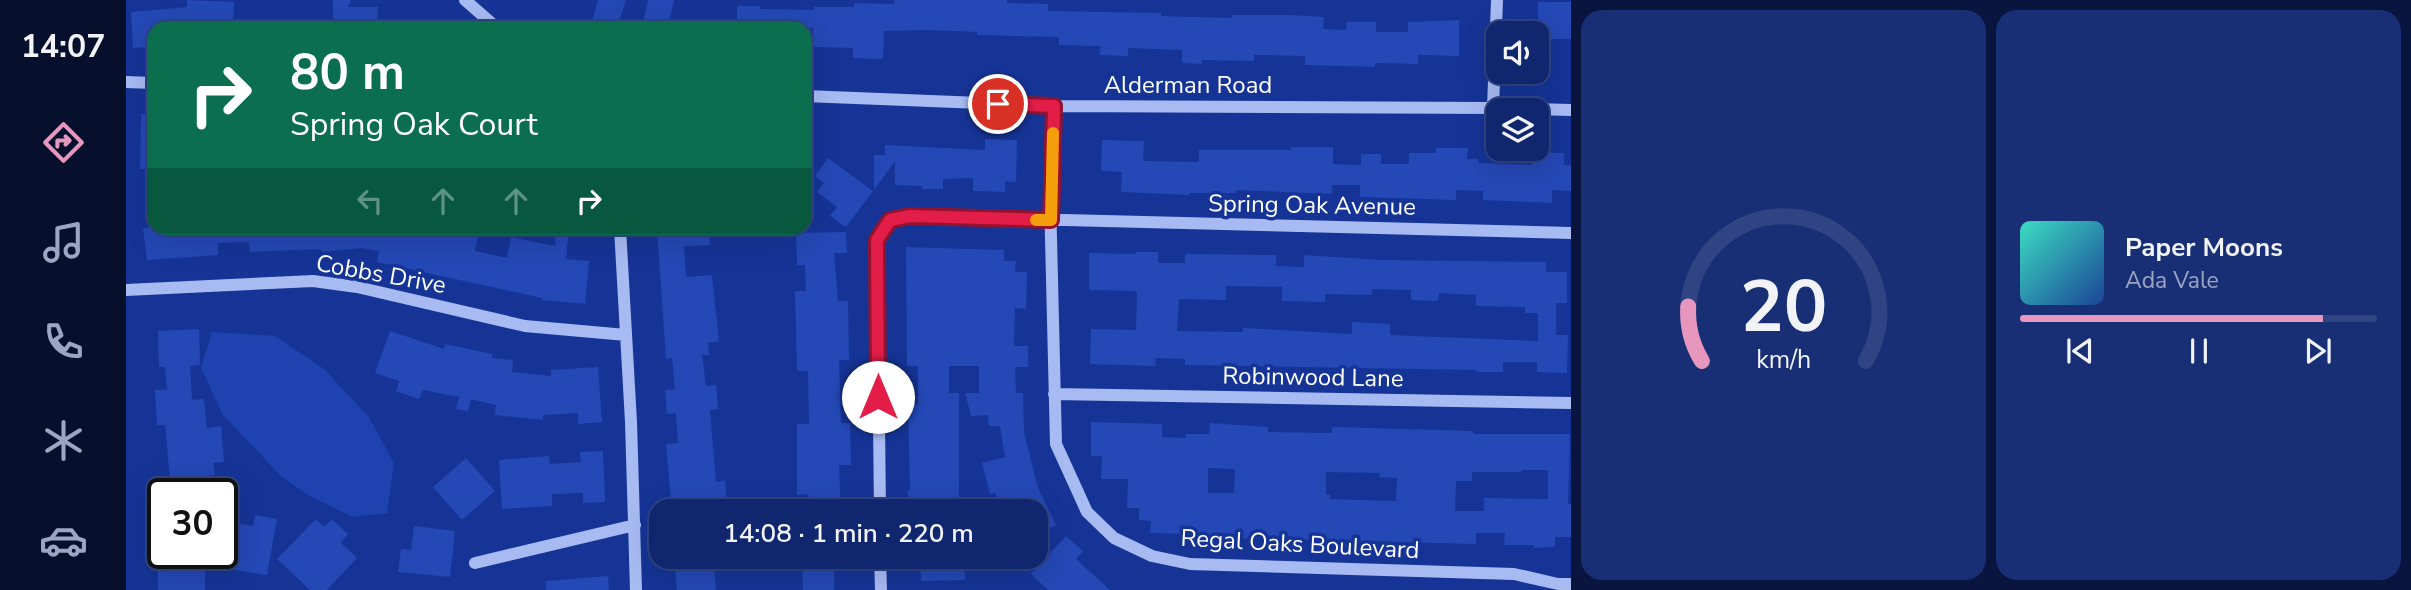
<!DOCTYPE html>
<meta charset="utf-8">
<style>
:root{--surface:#102770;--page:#192f75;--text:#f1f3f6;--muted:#9ca5c3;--line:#304483;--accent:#e797bd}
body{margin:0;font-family:"Nunito Sans",sans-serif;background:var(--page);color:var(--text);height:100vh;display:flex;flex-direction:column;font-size:26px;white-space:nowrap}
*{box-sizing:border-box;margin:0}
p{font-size:23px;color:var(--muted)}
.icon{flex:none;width:38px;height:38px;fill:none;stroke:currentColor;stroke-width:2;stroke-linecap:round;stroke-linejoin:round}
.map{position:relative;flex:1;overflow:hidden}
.details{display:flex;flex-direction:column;gap:10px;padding:10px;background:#09153e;width:840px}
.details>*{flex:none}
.guide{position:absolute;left:21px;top:21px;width:665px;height:214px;border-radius:21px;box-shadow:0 7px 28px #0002,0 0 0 2px var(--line);background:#0b6e4f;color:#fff;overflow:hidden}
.tools{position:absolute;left:1360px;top:21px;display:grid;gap:14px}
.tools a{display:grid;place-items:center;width:63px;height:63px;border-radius:14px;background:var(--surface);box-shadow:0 7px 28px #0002,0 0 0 2px var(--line);font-size:35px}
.speed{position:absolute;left:21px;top:478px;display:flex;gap:14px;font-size:35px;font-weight:700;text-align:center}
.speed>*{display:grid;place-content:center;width:91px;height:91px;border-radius:50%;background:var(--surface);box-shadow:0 7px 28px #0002,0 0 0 2px var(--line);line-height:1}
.speed .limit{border:4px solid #111;border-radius:10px;background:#fff;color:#111}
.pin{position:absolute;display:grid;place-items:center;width:60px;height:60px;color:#fff;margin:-30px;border:4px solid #fff;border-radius:50%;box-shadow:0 2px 7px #0007}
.me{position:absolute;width:77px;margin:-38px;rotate:0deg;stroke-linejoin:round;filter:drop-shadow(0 0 5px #0008)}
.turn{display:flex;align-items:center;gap:24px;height:147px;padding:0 28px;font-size:32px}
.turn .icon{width:91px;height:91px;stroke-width:2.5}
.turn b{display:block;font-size:49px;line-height:60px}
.lanes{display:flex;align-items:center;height:66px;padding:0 28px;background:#0003;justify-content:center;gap:35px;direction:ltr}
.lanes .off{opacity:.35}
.details .widget{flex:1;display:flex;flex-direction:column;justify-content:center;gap:10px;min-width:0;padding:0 24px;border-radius:21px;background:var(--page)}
.details .dial{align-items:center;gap:0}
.dial svg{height:182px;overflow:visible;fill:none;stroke:var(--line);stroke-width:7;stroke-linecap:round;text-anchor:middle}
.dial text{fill:var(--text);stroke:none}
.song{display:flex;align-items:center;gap:21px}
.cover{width:84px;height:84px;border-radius:10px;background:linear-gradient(135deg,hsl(170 70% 55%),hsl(220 70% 35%))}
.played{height:7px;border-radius:4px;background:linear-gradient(90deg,var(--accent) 85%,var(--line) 85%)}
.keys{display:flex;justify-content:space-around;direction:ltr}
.details .tiles{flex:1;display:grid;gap:10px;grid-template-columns:repeat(2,1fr)}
.trip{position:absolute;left:523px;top:499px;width:399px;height:70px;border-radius:21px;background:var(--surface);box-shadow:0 7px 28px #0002,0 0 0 2px var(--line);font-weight:600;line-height:70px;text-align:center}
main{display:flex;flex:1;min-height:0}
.tab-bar{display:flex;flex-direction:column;width:126px;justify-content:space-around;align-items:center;background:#06102d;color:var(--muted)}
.tab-bar .icon{width:49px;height:49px}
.tab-bar .selected{color:var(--accent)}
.tab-bar b{font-size:32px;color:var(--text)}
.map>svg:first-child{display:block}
.green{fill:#1e43b0}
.building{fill:#2448b5;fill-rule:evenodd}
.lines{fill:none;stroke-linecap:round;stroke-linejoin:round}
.minor{stroke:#a7baf2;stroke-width:12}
.route-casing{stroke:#92132f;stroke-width:18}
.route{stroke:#e11d48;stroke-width:12}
.slow{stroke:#f59e0b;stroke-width:12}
.labels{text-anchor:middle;stroke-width:7;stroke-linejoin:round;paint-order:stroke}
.street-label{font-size:24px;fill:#fff;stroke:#153496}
</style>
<main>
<nav class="tab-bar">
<b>14:07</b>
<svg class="icon selected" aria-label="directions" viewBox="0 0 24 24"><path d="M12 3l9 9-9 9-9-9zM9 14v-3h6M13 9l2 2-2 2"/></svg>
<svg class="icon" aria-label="music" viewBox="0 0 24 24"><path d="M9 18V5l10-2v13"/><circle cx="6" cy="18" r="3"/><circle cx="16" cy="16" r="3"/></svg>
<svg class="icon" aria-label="phone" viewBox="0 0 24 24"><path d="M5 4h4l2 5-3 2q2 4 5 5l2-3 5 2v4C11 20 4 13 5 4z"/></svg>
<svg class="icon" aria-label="climate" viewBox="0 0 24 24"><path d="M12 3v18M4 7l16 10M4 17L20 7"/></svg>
<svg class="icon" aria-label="car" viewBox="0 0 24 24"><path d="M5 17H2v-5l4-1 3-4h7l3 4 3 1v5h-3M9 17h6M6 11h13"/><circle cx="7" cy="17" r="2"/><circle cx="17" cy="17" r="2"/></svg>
</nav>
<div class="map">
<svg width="1445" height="590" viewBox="0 0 1445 590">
<rect width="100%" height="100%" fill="#153496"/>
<path class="green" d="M86,332l63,4 49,33 44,47 26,47 -7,50 -34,4 -45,-22 -26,-18 -59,-62 -22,-47z"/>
<path class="building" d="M61,0l47,2 -1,26h-79v10l-4,1v8l-17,1 -2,-36 56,-5z
M207,0h18l-3,7h30l-1,21h-44z
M472,0h28l-9,28h-27z
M522,0h26l-6,28h-26z
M768,0h113v3l41,1v7l113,2v3l71,2v-3h57l35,2 -1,12 23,1 1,-8h29v10h32v-10l51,-2v36l-41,-1v9l-43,-1v4l-70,-2v-9l-51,-1v6l-52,-1v4l-20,-1v-13l-54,-2v8l-28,-1v-9l-41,-1v-8l-82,-2v-3l-50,-2 -43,1 -1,28 -30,-1v-10l-40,-1v-19h-76v-22h23v3l54,1v-3h40v-4l40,1z
M1412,2h33v37h-33z
M15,114h13v55h-14z
M859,139l32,1 -1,42 -11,-1v11l-32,-1v-13l-30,1v10h-21v-3l-27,-1v-24l-21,29v-35h11v-10l100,5z
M976,140l42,1 -1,20 56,1v-12h92v-3h42v17l28,1v-11h20v10h28v-11h27v-5h32l-1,11h11v4l54,2v-13l32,1v12h7v26l-19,-1v13l-69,-3v-9l-27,-1v10l-96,-3v-12h-28v9l-96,-4v3h-47v2l-68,-3 1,-20 -21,-1z
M702,158l45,33 -27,36 -16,-11 7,-9 -20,-15 7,-9 -9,-7z
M17,228h324l-1,6 12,2 -3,15 32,7 4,-21 44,9 1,-18h13l-3,31 23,2 -4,43 -43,-4v-2l-165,-36 2,-11 -17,-3 -40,4 -1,-3 -71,3 -1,-10 -31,1v12l-71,5z
M531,228h52l1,17 -26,1 2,31 26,-2 7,67h-11l1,13h-7l4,31 10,-1 2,24 -8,1 6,72 9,-1 3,30h-56l-6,-67 12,-1 -2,-30 -9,1 -2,-24 10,-1 -3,-31 -6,1z
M720,232l1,21h-13l4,48h10l1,59h-10l2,63h9l1,42h-12l2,46h-32l-1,-17 -11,1v-71h12l-1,-53h-11l-2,-80h11l-1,-26h-8l-1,-32z
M780,247l98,3v11h12l-1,11h12l-1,37 -11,-1 -1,38h14v21h-13l1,26h7l1,39 14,56 18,37 -20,10v-24h-32l-9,-18 -5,1 -8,-31 23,-6 -5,-31h-11l-1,-11 -17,1 -6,-23h14v-27h-30v27h10v118h-51v-21h2l-2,-86h10v-38h-11z
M1010,252h22v11h27v-9l91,1v11l28,1v-12l78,5 164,2v10h21v31h-11v32h12l-1,38 -30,-1v-10h-34v10h-27v-2l-291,-5v-6l-29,-1 -1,8 -65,-2 1,-35 45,1 1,-36 -2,-3 -46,-1v-37l47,1zM1100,286l56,1v14l43,1v-8l47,1v-6l39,1v10l27,1 1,-8 37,2v11l49,1v6h13v28l-148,-6v-11l-38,-2v12l-109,-6v4l-66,-1 2,-32 47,1z
M73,329l1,36 -10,1 2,34 12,-1 3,29 14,-2 3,36 -11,1 2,12 -8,1 -1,18h-34v-15h-2l-5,-54h-8l-2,-35h12l-2,-23h-6l-1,-36z
M264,331l54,18 1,-5 47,10v4l21,2 -1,12 39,4v-6l47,-3 4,55 -24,2v-11l-35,2v5l-48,-5 1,-10 -25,-6 -3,12 -12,-2 3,-12 -36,-7 -4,9 -23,-8 3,-10 -24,-8z
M965,422l71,2v13l24,1v-4h23l1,-11 58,4v5l64,1v-6l141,4v3h97l-2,70h3v33h-16v10l-21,1v-3h-30l1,-12h-29v11l-287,-7v-3l-39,-1 1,-12 -12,-1v-12h-12l1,-29h-27l1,-23h-11zM1082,468l27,1 -1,24h-26zM1395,470h27v29l-64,-1v13h-29l1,-30h16v-9h49zM1200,472l54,1 -1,4 18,1 -1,23 -66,-2v-4h-4z
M477,451l2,51 -22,1v-10l-31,1v12l-50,3 -3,-49 50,-4 1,8 31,-2 -1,-10z
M340,458l29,33 -33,29 -29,-33z
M129,515l22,4 -10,56 -62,-10v25h-47v-36l36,-1v2l32,1 6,-34 21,4z
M190,519l8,8 8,-8 16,15 -7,9 16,15 -30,32h-17l-33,-31z
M288,526l41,5 -5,46 -52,-5 3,-23 10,1z
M940,536l17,15 -7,8 34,31h-62l-17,-16z
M548,556h39l3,34h-39z
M676,556h32v34h-31z
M794,556h44l1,24 -44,1z
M482,576l1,14h-63v-9z"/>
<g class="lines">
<path class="minor" d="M339,0l32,28
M0,82l28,1
M679,96l249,10 439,2 78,2
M928,106l-4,91 6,247 31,68 27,26 38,18 38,8 324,10 44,10h13
M1367,108l4,-108
M494,228l11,194 5,168
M0,290l187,-9 44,6 168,39 101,9
M928,394l517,9
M754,511l-3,-271 13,-19 20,-5 661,17
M754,556l1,34
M349,563l160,-38"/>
</g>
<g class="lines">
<defs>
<path id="route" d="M752,397l-1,-157 13,-20 20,-4 141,4 3,-114 -56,-2"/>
</defs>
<use href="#route" class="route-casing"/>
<use href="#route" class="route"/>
<path class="slow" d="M910,220h15l2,-87"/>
</g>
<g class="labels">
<g class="street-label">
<text x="1062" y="93">Alderman Road</text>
<text transform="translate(1186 205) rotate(1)" y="8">Spring Oak Avenue</text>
<text transform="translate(255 274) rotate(10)" y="8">Cobbs Drive</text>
<text transform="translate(1187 377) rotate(1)" y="8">Robinwood Lane</text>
<text transform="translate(1174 544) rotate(3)" y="8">Regal Oaks Boulevard</text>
</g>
</g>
</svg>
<div class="tools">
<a><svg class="icon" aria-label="sound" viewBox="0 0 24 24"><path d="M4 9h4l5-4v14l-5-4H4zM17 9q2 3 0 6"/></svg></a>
<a><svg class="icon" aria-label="layers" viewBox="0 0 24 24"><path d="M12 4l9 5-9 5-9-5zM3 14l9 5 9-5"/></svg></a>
</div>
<div class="speed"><div class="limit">30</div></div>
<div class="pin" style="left:872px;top:104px;background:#d93025"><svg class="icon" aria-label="arrive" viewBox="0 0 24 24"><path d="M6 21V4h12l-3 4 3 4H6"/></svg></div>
<svg class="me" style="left:752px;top:397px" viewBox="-20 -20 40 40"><circle r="19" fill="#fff"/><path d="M0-13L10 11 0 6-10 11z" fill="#e11d48"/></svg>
<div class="trip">14:08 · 1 min · 220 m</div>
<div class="guide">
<div class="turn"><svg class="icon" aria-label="right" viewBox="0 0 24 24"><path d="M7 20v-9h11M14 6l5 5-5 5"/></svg><div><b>80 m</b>Spring Oak Court</div></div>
<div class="lanes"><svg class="icon off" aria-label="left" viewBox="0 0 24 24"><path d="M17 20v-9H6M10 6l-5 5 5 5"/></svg><svg class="icon off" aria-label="ahead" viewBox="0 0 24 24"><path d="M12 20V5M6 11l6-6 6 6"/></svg><svg class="icon off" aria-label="ahead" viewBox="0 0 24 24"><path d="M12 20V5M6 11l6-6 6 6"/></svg><svg class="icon" aria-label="right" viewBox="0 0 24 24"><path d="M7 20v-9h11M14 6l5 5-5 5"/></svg></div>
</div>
</div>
<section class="details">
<div class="tiles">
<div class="widget dial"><svg viewBox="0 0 100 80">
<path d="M14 69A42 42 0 1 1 86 69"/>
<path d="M14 69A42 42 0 0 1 8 45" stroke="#e797bd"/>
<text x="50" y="56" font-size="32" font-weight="700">20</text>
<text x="50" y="72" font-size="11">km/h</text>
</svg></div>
<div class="widget">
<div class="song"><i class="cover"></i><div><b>Paper Moons</b><p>Ada Vale</p></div></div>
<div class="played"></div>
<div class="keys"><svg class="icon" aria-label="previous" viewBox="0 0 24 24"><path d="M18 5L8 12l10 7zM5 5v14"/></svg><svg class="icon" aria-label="pause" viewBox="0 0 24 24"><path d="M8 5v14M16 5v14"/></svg><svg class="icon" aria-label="next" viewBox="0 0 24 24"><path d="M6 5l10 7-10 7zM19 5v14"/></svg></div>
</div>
</div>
</section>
</main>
